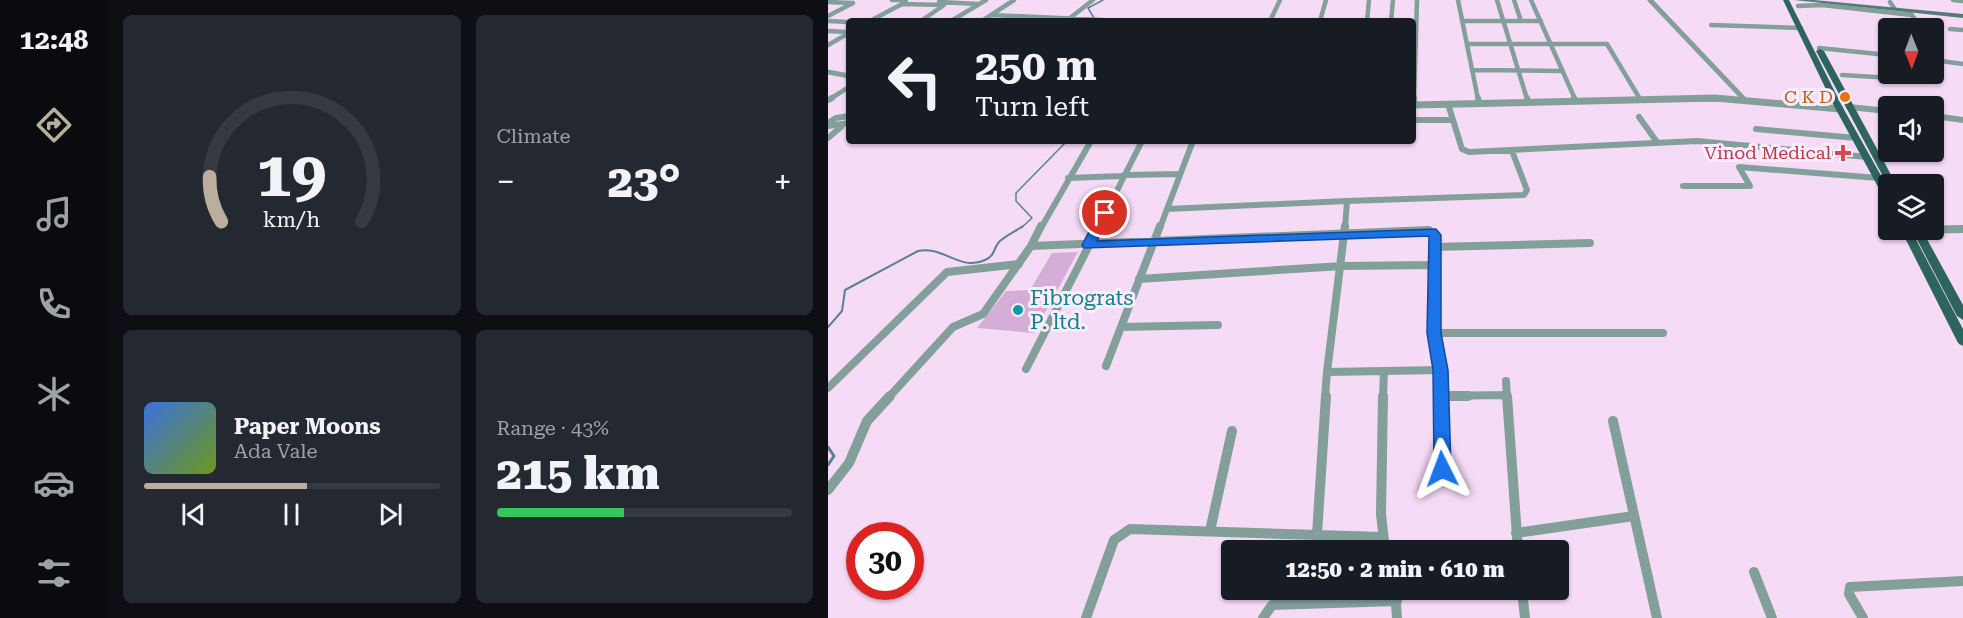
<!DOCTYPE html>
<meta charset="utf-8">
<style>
:root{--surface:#171b24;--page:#242831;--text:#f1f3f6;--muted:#9ea1a6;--line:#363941;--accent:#bbae9c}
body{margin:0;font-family:"Roboto Serif",serif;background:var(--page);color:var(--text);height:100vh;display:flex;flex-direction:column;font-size:22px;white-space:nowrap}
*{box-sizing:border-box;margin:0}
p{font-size:20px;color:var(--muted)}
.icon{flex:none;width:33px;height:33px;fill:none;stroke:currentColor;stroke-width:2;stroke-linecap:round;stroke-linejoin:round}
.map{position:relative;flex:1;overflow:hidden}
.panel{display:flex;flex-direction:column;gap:15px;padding:15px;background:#0d0f14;width:720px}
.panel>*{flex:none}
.guide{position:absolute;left:18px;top:18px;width:570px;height:126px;border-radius:6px;box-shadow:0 2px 4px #0004;background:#171b24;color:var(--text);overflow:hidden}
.needle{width:39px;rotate:179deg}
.tools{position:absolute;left:1050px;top:18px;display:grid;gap:12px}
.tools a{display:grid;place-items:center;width:66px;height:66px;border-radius:6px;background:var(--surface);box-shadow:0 2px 4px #0004;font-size:30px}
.speed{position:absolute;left:18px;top:522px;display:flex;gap:12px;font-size:30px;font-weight:700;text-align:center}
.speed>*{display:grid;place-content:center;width:78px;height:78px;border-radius:50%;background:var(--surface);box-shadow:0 2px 4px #0004;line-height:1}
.speed .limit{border:9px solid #d22;background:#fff;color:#111}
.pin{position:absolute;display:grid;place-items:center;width:51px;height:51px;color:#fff;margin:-26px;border:3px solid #fff;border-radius:50%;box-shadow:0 2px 6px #0007}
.me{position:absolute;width:66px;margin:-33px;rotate:357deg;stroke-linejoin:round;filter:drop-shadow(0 0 4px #0008)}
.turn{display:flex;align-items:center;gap:21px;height:126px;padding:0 30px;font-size:27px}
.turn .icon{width:78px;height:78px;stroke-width:2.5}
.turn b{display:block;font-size:42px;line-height:51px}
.big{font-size:45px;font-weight:800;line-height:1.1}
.panel .widget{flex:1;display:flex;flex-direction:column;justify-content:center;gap:9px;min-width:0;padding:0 21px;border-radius:9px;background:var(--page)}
.panel .dial{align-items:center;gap:0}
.dial svg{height:156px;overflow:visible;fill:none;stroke:var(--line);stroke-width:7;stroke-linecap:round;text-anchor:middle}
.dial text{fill:var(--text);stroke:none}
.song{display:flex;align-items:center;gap:18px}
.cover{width:72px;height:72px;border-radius:9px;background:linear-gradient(135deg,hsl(220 70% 55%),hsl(80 70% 35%))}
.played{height:6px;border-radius:3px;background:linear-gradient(90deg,var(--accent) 55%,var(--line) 55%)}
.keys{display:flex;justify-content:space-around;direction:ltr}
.heat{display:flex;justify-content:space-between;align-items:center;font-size:33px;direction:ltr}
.charge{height:9px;border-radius:4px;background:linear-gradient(90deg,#34c759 43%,var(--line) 0)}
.panel .tiles{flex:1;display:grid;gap:15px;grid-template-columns:repeat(2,1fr)}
.trip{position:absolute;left:393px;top:540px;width:348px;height:60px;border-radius:6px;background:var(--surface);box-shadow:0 2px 4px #0004;font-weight:800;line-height:60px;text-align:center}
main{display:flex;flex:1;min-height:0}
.menu{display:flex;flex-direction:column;width:108px;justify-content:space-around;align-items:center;background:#090b0e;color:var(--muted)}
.menu .icon{width:42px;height:42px}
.menu .on{color:var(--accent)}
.menu b{font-size:27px;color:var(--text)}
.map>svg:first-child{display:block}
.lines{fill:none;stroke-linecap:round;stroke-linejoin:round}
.stream-far2{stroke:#5a8194;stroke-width:1.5}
.stream-far1{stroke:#5a8194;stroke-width:2}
.stream{stroke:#5a8194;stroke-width:3}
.building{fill:#d4aed6}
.minor-far3{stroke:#839f9a;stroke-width:4.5}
.minor-far2{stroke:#839f9a;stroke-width:6}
.minor-far1{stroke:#839f9a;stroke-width:8}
.minor{stroke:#839f9a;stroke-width:10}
.tertiary-far1{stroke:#839f9a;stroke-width:5}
.tertiary{stroke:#839f9a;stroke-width:7}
.secondary{fill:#537c77;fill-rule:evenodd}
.primary{fill:#2d645d;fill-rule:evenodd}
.route{fill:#1a73e8;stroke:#114b97;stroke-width:1.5}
.food-dot{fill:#e8710a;stroke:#fcecfd;stroke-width:2}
.health-dot{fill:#e0444e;stroke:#fcecfd;stroke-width:2}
.culture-dot{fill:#0f9aa8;stroke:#fcecfd;stroke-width:2}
.labels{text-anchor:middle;stroke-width:6;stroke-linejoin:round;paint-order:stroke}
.far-food-label{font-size:18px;fill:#c56008;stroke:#fcecfd;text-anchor:end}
.far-health-label{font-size:18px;fill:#be3a42;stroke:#fcecfd;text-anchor:end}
.culture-label{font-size:21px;fill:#0d838f;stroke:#fcecfd;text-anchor:start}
</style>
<main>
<nav class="menu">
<b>12:48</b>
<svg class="icon on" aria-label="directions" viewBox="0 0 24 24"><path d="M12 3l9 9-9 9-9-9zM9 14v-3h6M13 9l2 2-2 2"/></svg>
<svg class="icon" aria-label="music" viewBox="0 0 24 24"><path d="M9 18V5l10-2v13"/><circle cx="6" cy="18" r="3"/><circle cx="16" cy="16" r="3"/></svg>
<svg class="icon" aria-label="phone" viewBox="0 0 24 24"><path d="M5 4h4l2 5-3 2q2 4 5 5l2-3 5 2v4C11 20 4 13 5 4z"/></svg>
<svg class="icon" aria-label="climate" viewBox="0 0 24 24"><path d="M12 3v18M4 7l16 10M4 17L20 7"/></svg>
<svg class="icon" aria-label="car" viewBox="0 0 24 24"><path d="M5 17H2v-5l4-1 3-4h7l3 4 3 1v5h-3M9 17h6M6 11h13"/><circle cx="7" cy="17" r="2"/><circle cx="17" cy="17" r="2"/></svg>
<svg class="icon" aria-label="filters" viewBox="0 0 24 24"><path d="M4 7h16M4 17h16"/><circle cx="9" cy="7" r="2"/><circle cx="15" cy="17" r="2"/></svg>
</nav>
<section class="panel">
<div class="tiles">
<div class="widget dial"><svg viewBox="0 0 100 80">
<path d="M14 69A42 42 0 1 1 86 69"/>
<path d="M14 69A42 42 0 0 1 8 46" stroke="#bbae9c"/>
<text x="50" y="56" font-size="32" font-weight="700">19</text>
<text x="50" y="72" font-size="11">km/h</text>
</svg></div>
<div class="widget"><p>Climate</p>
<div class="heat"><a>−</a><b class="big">23°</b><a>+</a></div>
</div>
<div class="widget">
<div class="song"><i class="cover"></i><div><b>Paper Moons</b><p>Ada Vale</p></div></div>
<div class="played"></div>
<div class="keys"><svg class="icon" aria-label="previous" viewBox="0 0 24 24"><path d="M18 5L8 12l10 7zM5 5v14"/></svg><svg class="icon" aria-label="pause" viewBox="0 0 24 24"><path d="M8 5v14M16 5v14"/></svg><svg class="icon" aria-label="next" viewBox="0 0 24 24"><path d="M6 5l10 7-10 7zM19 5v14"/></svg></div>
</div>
<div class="widget"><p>Range · 43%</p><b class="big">215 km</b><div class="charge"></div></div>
</div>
</section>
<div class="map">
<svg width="1135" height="618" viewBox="0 0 1135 618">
<rect width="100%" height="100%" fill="#f6dbf6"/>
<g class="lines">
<path class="stream-far2" d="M266,18l-6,-10 15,-8
M193,228l11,-10 -16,-17v-8l51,-52"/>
<path class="stream-far1" d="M0,327l14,-16 3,-21 73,-39c24,-6 43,21 67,9 10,-4 8,-11 14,-18 6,-6 17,-11 24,-16"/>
<path class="stream" d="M0,447l6,9 -6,9"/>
</g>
<path class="building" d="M250,252l-44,81 -57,-5 29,-37 24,-1 22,-37z"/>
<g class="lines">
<path class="minor-far3" d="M64,0h14
M630,0l20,99
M669,0l30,99
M686,0l7,21
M703,0l44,99
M1125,0l10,1
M0,2l24,1
M111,2l40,2
M1062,2l4,6
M970,6l24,-1 90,10
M1082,13l11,14
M163,15l111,5
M0,16l25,-13
M242,18l23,-18
M0,21l21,1
M42,21l32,-17 42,1 -23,16
M123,21l35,-21
M154,21l32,-21
M442,21l10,-21
M492,21l6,-21
M539,21l2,-21
M563,21l2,-21
M634,21h79
M883,25l90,3
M1122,29l13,1
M0,31l19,1
M639,44h140l33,55
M0,45l21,-12
M991,48l69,7
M1106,60l29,4
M644,70l91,1
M1014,75l67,4 6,-2 -2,-3
M2,99l19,-12
M586,99l3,-99"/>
<path class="minor-far2" d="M650,98l1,4
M699,98l1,3
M746,98l1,2
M0,100l4,-2
M620,104l14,45 7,3 228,-11 170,16
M586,105v-7
M1021,107l39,4
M1106,116l29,4
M811,117l18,25
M585,120h40
M0,123l8,-5 13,-2
M0,126l21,-3
M928,129l100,9
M0,138l13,-11
M296,175l56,-1
M240,178l55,-2
M855,186h67l-11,-19 139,11
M519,201l177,-6 3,-5 -15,-39
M339,209l26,-68
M213,228l50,-87
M270,228l44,-87
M332,228l7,-19 180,-8 -2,27"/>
<path class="minor-far1" d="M517,226l-18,146 57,-1 -1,26
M1089,230l46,-1
M203,246l10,-20
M605,247l157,-4
M311,279l203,-13 92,-1
M293,327l97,-2
M606,333h229
M278,366l54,-140
M198,369l73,-143
M556,371l57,-1
M678,381l1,16
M0,388l119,-116 72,-8
M611,396l66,-1
M61,397l64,-70 30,-13 48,-68 398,-16 6,5 -1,98 7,37v27
M497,397l2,-25"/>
<path class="minor" d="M555,396l-2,118 4,36
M611,396h29
M613,396l1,73
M679,396l11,154
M785,421l44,197
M0,490l21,-27 18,-42 23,-25
M382,531l22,-100
M688,533l118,-17
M489,534l9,-138
M926,572l18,46
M567,590l2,28
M694,590l3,28
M258,618l28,-78 16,-11 252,8
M435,618l9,-13 125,-4
M1035,618l-14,-24 1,-7 113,-6"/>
<path class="tertiary-far1" d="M822,0l94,99
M0,72l21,4
M841,99h58"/>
<path class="tertiary" d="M585,105l302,-7 125,11"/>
<path class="secondary" d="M966,0h20l149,14v4z"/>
<path class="primary" d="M955,0h6l53,106 46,82v11l-5,-3 -49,-90z
M992,49l4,2 72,133 -8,2 -1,-2 -71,-133z
M1073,230h10l52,99v17l-4,-2 -2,-3z
M1084,230h10l41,75v15l-6,-4z"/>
</g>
<path class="route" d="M277,210l6,3 -14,28 339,-12 5,6v98l7,37 3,99 -3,5 -6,3 -6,-3 -2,-5 -1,-99 -6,-37 2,-97 -345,12 -2,-3 17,-32z"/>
<circle class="food-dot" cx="1017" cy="97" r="6"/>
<path class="health-dot" d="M1012 144h6v6h6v6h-6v6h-6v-6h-6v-6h6z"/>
<circle class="culture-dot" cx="190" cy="310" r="6"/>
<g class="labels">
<g class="far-food-label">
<text x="1005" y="103">C K D</text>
</g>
<g class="far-health-label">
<text x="1003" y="159">Vinod Medical</text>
</g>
<g class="culture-label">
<text x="202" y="305">Fibrograts<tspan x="202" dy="24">P. ltd.</tspan></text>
</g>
</g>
</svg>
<div class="tools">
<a><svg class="needle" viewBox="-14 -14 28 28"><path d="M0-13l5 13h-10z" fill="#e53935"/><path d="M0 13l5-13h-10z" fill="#9ea1a6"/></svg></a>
<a><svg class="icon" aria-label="sound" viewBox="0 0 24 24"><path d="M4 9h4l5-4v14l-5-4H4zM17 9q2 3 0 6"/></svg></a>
<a><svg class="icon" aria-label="layers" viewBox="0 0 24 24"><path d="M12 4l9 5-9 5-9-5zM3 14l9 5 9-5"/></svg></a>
</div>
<div class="speed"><div class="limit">30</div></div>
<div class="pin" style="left:277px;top:213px;background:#d93025"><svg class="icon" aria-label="arrive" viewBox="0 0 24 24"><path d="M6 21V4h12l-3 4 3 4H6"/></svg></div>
<svg class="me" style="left:614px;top:469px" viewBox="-20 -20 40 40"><path d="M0-17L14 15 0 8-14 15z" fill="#1a73e8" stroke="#fff" stroke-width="4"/></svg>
<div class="trip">12:50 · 2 min · 610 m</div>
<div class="guide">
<div class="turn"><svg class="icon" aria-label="left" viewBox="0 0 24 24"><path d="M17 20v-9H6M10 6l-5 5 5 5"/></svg><div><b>250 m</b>Turn left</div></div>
</div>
</div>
</main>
